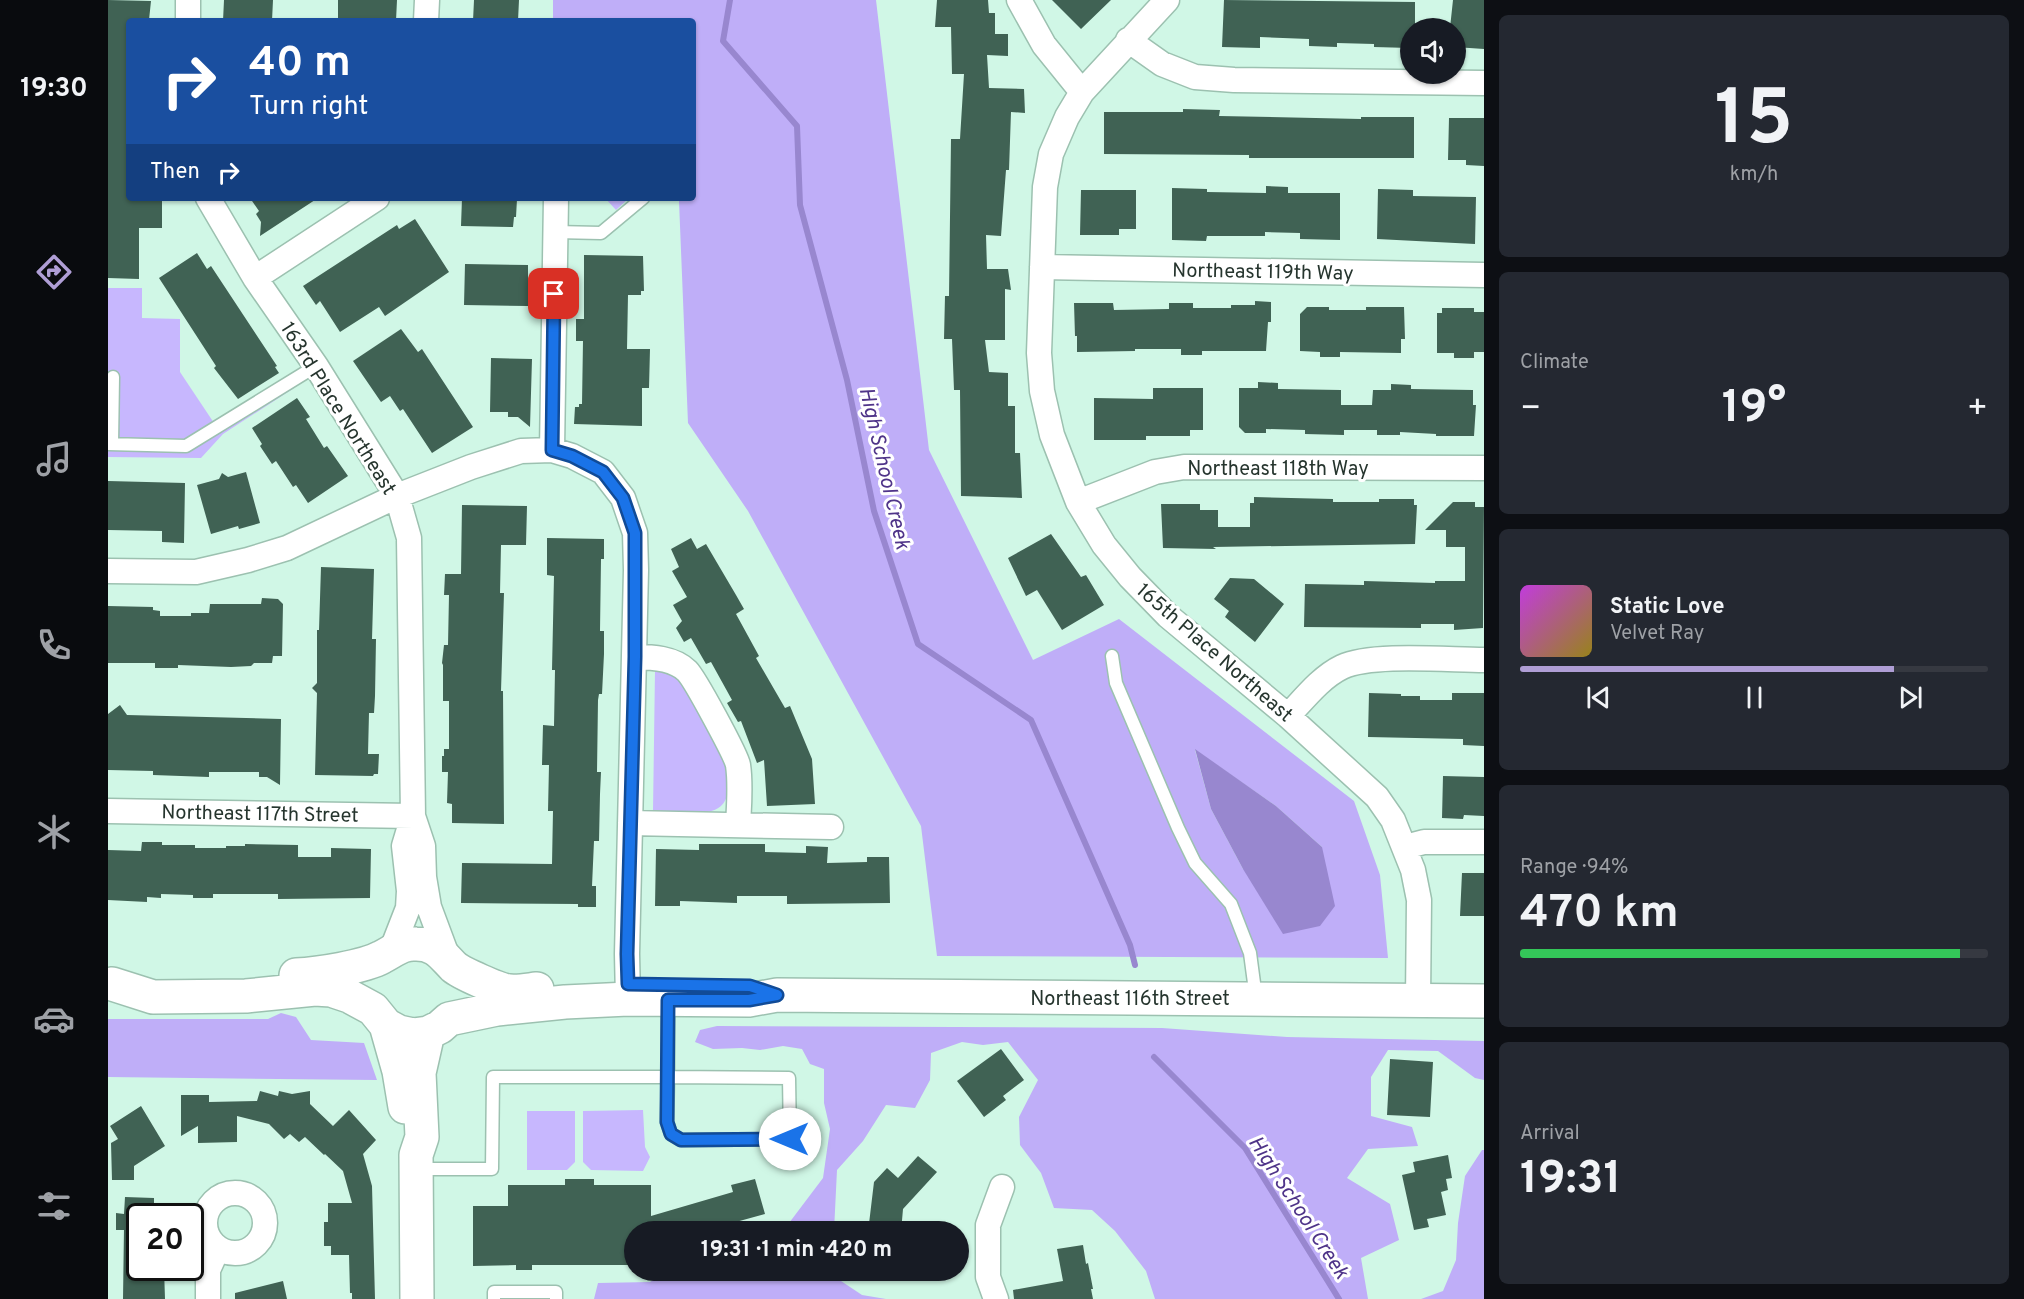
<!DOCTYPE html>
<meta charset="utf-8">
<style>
:root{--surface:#171b24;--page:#242831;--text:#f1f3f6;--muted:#9ea1a6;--line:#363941;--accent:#af9ed5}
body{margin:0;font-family:Overpass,sans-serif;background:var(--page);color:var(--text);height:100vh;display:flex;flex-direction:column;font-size:22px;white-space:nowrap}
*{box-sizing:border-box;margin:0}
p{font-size:20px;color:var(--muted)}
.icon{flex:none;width:33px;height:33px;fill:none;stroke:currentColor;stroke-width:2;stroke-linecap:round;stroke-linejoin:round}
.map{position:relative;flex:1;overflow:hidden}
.details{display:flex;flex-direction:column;gap:15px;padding:15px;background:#0d0f14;width:540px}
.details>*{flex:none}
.guide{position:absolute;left:18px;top:18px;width:570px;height:183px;border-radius:6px;box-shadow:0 2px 4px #0004;background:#1a4fa0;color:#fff;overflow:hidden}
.tools{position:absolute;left:1292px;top:18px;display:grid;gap:12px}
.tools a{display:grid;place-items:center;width:66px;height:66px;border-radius:50%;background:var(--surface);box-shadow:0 2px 4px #0004;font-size:30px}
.speed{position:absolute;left:18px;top:1203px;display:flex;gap:12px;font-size:30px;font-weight:700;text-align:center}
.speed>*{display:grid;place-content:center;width:78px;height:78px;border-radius:50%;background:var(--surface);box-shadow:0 2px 4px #0004;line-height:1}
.speed .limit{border:3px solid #111;border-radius:9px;background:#fff;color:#111}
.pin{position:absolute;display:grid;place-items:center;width:51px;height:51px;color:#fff;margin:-26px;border-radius:12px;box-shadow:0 3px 9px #0006}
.me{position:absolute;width:66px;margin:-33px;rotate:270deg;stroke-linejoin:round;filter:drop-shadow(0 0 4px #0008)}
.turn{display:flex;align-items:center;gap:21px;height:126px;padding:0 24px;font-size:27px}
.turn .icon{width:78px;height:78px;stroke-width:2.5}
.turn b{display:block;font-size:42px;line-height:51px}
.then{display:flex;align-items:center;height:57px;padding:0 24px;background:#0003;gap:12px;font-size:22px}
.big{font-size:45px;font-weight:700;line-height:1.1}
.details .tile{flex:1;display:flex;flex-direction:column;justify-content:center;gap:9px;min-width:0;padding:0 21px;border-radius:9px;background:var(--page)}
.details .dial{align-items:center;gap:0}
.dial b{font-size:78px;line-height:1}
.song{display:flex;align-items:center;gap:18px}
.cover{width:72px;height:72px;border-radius:9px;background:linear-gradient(135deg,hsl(290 70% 55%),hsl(50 70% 35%))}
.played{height:6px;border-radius:3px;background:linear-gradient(90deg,var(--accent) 80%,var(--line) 80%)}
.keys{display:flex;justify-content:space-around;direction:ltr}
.heat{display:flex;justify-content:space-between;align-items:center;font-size:33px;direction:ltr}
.charge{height:9px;border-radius:4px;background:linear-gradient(90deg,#34c759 94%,var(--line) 0)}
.trip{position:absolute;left:516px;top:1221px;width:345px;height:60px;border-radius:30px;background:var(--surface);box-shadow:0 2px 4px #0004;font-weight:700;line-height:60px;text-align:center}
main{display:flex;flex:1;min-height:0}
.tabs{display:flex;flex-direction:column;width:108px;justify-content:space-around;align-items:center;background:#090b0e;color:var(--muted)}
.tabs .icon{width:42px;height:42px}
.tabs .active{color:var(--accent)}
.tabs b{font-size:27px;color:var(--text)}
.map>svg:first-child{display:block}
.green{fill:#c7b7fe}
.forest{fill:#bfaef8;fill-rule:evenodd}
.water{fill:#9887cf}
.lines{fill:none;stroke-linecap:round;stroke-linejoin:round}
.stream{stroke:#9887cf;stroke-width:6}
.building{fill:#406254}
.lane-casing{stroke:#9cc1b0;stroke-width:15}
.street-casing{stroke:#9cc1b0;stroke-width:27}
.secondary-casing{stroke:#9cc1b0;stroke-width:36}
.lane{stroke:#fff;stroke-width:12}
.street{stroke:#fff;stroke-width:24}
.secondary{stroke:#fff;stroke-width:33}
.route-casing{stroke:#114b97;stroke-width:15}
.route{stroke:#1a73e8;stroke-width:10}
.labels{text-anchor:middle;stroke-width:6;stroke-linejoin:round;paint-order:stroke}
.street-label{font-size:20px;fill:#26352e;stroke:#fff}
.water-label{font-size:21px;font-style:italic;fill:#4f3489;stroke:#fff}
</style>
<main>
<nav class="tabs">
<b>19:30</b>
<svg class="icon active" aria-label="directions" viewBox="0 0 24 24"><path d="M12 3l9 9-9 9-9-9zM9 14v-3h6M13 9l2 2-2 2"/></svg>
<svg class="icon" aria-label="music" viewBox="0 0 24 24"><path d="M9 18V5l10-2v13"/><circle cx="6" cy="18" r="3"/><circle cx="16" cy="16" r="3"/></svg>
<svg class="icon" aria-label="phone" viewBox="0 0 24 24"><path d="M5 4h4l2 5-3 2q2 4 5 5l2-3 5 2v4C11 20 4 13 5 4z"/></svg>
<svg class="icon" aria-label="climate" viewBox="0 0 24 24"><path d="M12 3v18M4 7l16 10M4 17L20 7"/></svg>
<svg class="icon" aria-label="car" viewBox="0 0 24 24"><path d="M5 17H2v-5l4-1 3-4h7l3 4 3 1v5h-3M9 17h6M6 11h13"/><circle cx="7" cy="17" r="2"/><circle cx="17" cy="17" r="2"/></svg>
<svg class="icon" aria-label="filters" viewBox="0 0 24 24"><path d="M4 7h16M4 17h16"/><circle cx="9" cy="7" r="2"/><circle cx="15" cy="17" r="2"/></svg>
</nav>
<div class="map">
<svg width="1376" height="1299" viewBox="0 0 1376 1299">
<rect width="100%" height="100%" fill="#d0f7e6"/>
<path class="green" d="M497,198h24l-13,12z
M0,288h34v30l38,1v53l34,51 75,-44 5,9 -71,46 -22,24 -93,-1z
M553,669c4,2 9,3 13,5 14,11 53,84 55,101 0,10 0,24 -8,31 -13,12 -50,6 -68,6l2,-141z
M535,1110l2,37 5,10 -7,14 -52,-1 -8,-8v-51z
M419,1111h48v51l-8,8h-40z"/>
<path class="forest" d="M445,0h323l53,450 104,210 86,-41 235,182 26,74 8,83 -451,-2 -16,-130 -173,-315 -60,-88 -9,-222 -4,-3h18v-177h-140zM1087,750l81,56 46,41 -79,22 -32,-60z
M173,1013l15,4 15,23 53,3 13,37 -269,-3v-58h160z
M609,1026l445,2 125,9 197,4v39l-9,-2 -37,-27 -50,-1 -17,27v39l41,11 6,19 -50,3 -21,29 43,26 9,36 -38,18 7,41h-213l-9,-28 -31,-40 -23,-21 -38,-2 -13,-35 -21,-28 -1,-28 19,-37 -30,-38 -25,3 -21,-3 -31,11 -1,27 -15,28 -29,-3 -23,36 -26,29 -3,61h-51l40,-53 7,-49 -6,-26v-34l-14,-5 -8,-15 -19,-3 -23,4 -18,-2 -29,1 -18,-7 5,-12z
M1374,1150h2v149h-63l22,-8 13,-31 2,-37 7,-47z
M559,1271h168v6l27,18 24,4h-292l4,-16 52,-1z"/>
<path class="water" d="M1087,749l81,57 46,41 13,59 -15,20 -37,8 -40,-65 -32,-60z"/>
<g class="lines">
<path class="stream" d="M622,0l-7,41 74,85 3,79 47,175 27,131 44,133 113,76 99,225 5,20
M1046,1057l91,91 94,151"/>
</g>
<path class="building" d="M0,0l43,1 -2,19 -20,-1v179h33v30h-23v51l-31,-1z
M116,0h49l-1,21h-49z
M230,0h59l-1,21h-58z
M366,0h45l-1,21h-45z
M829,0h51l1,13h6v21h13v22l-21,-1 2,33 35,1 1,24 -14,-1 -2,58h-3l-5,66 -15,-1 1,34h21l3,21 -6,-1v51h-20l4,32 19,1v33h7v47h5l2,45 -61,-2 -1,-106h-6l-2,-51h-8l1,-43h4l2,-157h9l4,-65h-12l-1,-47h-16z
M944,0h59l-30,29z
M1116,0l191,2v26h-5v20l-36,-1v-3l-37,-1v4l-28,-1v-7l-49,-2v11l-38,-1z
M1345,0h31v49l-29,-2v-19h-5z
M1075,109l37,1 -1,6 142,3v-2h53v41h-165v-3l-145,-1v-42h79z
M1341,118h35v48l-18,-1v-5h-18z
M1158,186l22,1v6h52v47l-40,-1v-6l-35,-1v4h-58l-1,5 -34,-1v-52l35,1v3l59,1z
M1270,189l35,1v6l63,1 -1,47 -98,-5z
M973,190h55v39h-17v6h-39z
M142,198h68l-58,38 1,-14 -5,-8 3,-3z
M354,198l55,1 -1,18h-2l-1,10 -52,-1z
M307,219l34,53 -64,44 -6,-9 -39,25 -20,-31 -4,4 -13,-19 94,-61 2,4z
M89,253l10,16 4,-3 66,100 -2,1 4,6 -41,26 -24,-31 2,-2 -57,-88z
M476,255l59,1 1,35h-3v4h-13l-1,54h23l-1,39h-7v38l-68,-2 1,-17h4v-3h3l1,-63h-7v-22h8z
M357,264l63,1v41l-64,-1z
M1147,301l16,1v20h-3l-2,29h-64v4h-21v-6h-46v2l-58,1v-16h-2l-1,-33h39l1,7 55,-1v-6h24v5h38v-3h24z
M1199,307h22v3h37v-3h38l1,32h-4v14l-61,-1v5h-20v-5l-20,-1v-37z
M1334,308h32v4h10v40h-10v6h-20v-5h-17v-40h5z
M293,329l17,23 4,-3 51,78 -41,26 -29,-44 -3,2 -10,-15 -9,6 -28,-41z
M383,358l41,1 -2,68 -12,-10h-10v-5h-18z
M1150,382l20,1v6l63,1v15h31l1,-15h18v-6l20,1v4l62,1v15h3l-2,31h-38v-2l-36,-2v3h-23v-5h-33v5l-39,-1v-4l-39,-1v4h-21l-6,-6v-39h19z
M1045,388h50v42h-13v6h-44v4h-52v-42l59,1z
M189,398l13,19 -4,2 18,29 3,-2 21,30 -40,27 -12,-18 -3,2 -17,-26 -4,3 -12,-18 2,-2 -10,-16z
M138,472l14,51 -21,6 -1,-3 -27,8 -14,-49 22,-6 3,-6 6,4z
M0,481l77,2 -1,60 -22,-1v-11l-54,-1z
M1146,497l79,2v3h46v-3h35v6h3l-2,39 -202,3 3,2 -53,-1 -2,-44h39v6h18v17h32v-24h4z
M1345,502h22v5h9l-1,121 -29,2v-6h-33v4l-117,-1 1,-43 59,1v-4l71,2v-2h30v-34h-19v-17h-21z
M354,505l65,1 -1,39h-25l-1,48h4l-3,98h2l1,133 -52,-1v-19l-5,-1 1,-31h-6v-16h2v-7h5v-48h-6v-36l-1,-2 2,-18h4l1,-50h-5l1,-21h16z
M943,534l30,43 5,-2 18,30 -42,25 -25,-40 -11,6 -18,-38z
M439,538l57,1v20h-3l-1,72h4v23l-2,40h-3l-1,6 -1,72h4l-1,22 -1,47h-5l-2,45h4v21h-18v-3l-117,-1 1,-40 90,1 1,-53h-5l1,-46h-7l1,-40 11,1 1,-56h-3l2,-94 -7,-1z
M583,538l6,11 9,-5 30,51 8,14 -8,5 23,42 -3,2 29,50 5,-2 22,53 3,45 -48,2 -3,-46 -7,3 -16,-42 -3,1 -11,-19 5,-3 -21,-38 -5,2 -15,-26 -7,4 -8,-14 6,-7 -9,-16 14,-8 -15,-26 7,-4 -8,-18z
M213,567l53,2 -2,70h4l-1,57 -1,17h-5l-1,41h11l-1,20h-4l-1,2 -58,-1 2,-82 -5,-5 5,-5v-53h2z
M1122,578l24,1 30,25 -29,38 -30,-25 4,-6 -15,-12z
M154,598l16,1 5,5 -1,52h-9l-1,7h-18l-3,3 -20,1 -53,-2v3h-23v-5h-47v-57l45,1v3l7,1v5h31v-3h18l1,-9h51z
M1261,693l32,1v2h19v4h32v-7h32v53l-21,-1v-6l-95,-2z
M12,705l7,10 154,4 -1,66 -13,-8h-8v-5h-50v5l-56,-2v-4l-45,-1v-56z
M1335,776l41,1v39l-20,-1 -1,4 -21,-1z
M34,842h20v3h33v3h31v-2h19v-2l53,1v12h33v-9l40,1 -1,49 -92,1v-5h-65v4h-20v-3l-32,-1v4l-14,-1v5l-39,-2v-50l33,1z
M591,844h66v8l41,1v-7l22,1 -1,16 40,-1v-5h22l1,46 -103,1v-8h-50v7l-57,-2v5h-25l1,-57 43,1z
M1354,873h22v43h-24z
M893,1049l23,31 -21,16 3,4 -22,17 -27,-36z
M1282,1059l43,3 -3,55 -43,-2z
M152,1091l18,5 1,-5 13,3 18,-3v13l23,22 16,-16 27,30 -13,14 9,32 3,113h-23v-6h-2l-1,-38h-18v-9h-7v-24h4v-19h24l-9,-32 -18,-17 -1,1 -19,-18 -6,5 -9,-8 -6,5 -15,-15 -32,-8v26l-39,1v-17l-17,10v-41h28v7l48,-1z
M33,1106l24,40 -31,20v14h-22l-1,-37 7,-4 -8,-13z
M1340,1155l4,23 -6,1 2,11 -7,2 5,23 -19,4 2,8 -15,3 -12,-55 13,-3 -2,-10z
M810,1156l19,16 -34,37 -2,23h-33l6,-50 13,-14 11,10z
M457,1179h29v6h57v31l82,-24 -2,-7 24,-6 10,35 -40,11 2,7h-93v33h-102v5h-16v-5l-43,1v-60h35v-21h57z
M17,1197l29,1v18h-14v52h24l1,31h-42l1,-69h-8v-17l8,1z
M975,1245l3,19 2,-1 5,26h-2l2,10h-79l-1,-9 50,-9 -6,-32z
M175,1281l4,18h-52v-6z"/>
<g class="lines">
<defs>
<path id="lane" d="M447,232l46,1 42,-35
M0,444l78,2 130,-80
M4,444l1,-67
M1004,656l4,27 62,145 17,35 36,41 19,49 6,45
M310,1169h74l1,-92h175l-1,45 4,12 10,6 109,-1 -1,-61 -121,-1v-76
M386,1299v-7h62v7"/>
<path id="street" d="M911,0l25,45 38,47
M1059,0l-85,92 -15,25 -16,37 -6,33 -6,166 3,38 10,44 26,67 26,43 26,32 38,39 120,100 89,81 16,23 20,50 6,30 -1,100
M80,21v-21
M318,21l1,-21
M1020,40l34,24 33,13 39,3 250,3
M100,198l47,80 61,88 81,130 12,42 4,278 -9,30 5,45 -1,17 -16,41
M934,267l442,8
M147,278l122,-80
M444,450l4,-252
M970,502l77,-30 29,-5 300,1
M0,571l88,1 52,-12 39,-12 110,-52 74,-29 50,-16 31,-1 20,6 31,16 20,26 12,35 1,37 -9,384 1,45
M527,657c17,0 39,1 52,14 8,8 49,84 51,94 3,20 1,40 0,60
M1180,716c16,-17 33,-39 54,-49 30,-14 106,-7 142,-7
M0,811l305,5
M305,816l10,30 1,31 5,30 19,51
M522,823l201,4
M1297,847l19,-5h60
M97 1223a30 30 0 1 1 60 0a30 30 0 1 1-60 0Z
M100,1299v-29l10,-22
M888,1299l-8,-22v-52l14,-38"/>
<path id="secondary" d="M188,975c21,-1 68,-8 86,-18 12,-6 20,-14 34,-13 20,0 26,11 38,23 7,6 45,23 55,24 9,1 19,-1 28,-2
M4,984l41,13 93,-1 69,-7 16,1 18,6 24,13 13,16 13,7 14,3 15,-2 12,-6 9,-8 48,-10 68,-7 63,-3 121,1 28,-5 707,6
M278,1025l13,46 6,36
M309,1299l-1,-144 6,-18 -3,-64 9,-40"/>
</defs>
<use href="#lane" class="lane-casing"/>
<use href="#street" class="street-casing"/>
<use href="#secondary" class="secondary-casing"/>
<use href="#lane" class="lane"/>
<use href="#street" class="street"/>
<use href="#secondary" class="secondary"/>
</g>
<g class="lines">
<defs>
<path id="route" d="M446,294l-2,156 20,6 31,16 20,26 12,35v124l-8,297 1,30 122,2 27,9 -28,5h-81l-1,122 4,12 10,6 109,-1"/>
</defs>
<use href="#route" class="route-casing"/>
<use href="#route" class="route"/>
</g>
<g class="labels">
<g class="street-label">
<text transform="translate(1155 271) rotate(1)" y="7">Northeast 119th Way</text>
<text transform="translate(231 408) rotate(58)" y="7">163rd Place Northeast</text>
<text x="1170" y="475">Northeast 118th Way</text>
<text transform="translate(1107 652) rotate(41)" y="7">165th Place Northeast</text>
<text transform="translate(152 813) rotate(1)" y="7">Northeast 117th Street</text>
<text x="1022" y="1005">Northeast 116th Street</text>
</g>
<g class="water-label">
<text transform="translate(777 468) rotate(77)" y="7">High School Creek</text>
<text transform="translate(1191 1207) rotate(57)" y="7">High School Creek</text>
</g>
</g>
</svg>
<div class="tools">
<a><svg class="icon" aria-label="sound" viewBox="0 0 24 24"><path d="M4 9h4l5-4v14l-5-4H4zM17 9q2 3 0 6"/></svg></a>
</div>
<div class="speed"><div class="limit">20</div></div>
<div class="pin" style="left:446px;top:294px;background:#d93025"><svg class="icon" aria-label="arrive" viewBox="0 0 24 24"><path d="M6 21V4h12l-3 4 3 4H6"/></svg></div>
<svg class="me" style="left:682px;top:1139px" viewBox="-20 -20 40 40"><circle r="19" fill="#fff"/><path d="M0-13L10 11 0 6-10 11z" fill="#1a73e8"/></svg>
<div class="trip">19:31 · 1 min · 420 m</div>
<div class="guide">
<div class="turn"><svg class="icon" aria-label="right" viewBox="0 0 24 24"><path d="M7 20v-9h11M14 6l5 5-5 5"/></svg><div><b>40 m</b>Turn right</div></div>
<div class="then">Then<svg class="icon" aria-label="right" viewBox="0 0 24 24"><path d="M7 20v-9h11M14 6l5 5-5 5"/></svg></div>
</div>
</div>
<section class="details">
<div class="tile dial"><b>15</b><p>km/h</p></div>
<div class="tile"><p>Climate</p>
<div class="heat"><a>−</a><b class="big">19°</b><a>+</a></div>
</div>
<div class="tile">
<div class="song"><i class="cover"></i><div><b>Static Love</b><p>Velvet Ray</p></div></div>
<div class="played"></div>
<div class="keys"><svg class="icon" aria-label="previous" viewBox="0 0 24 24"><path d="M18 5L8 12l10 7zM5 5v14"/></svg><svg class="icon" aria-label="pause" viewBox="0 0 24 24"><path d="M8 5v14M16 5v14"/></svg><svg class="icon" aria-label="next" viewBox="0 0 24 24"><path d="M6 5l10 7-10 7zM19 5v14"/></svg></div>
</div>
<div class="tile"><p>Range · 94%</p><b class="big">470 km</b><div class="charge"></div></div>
<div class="tile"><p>Arrival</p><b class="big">19:31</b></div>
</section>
</main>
